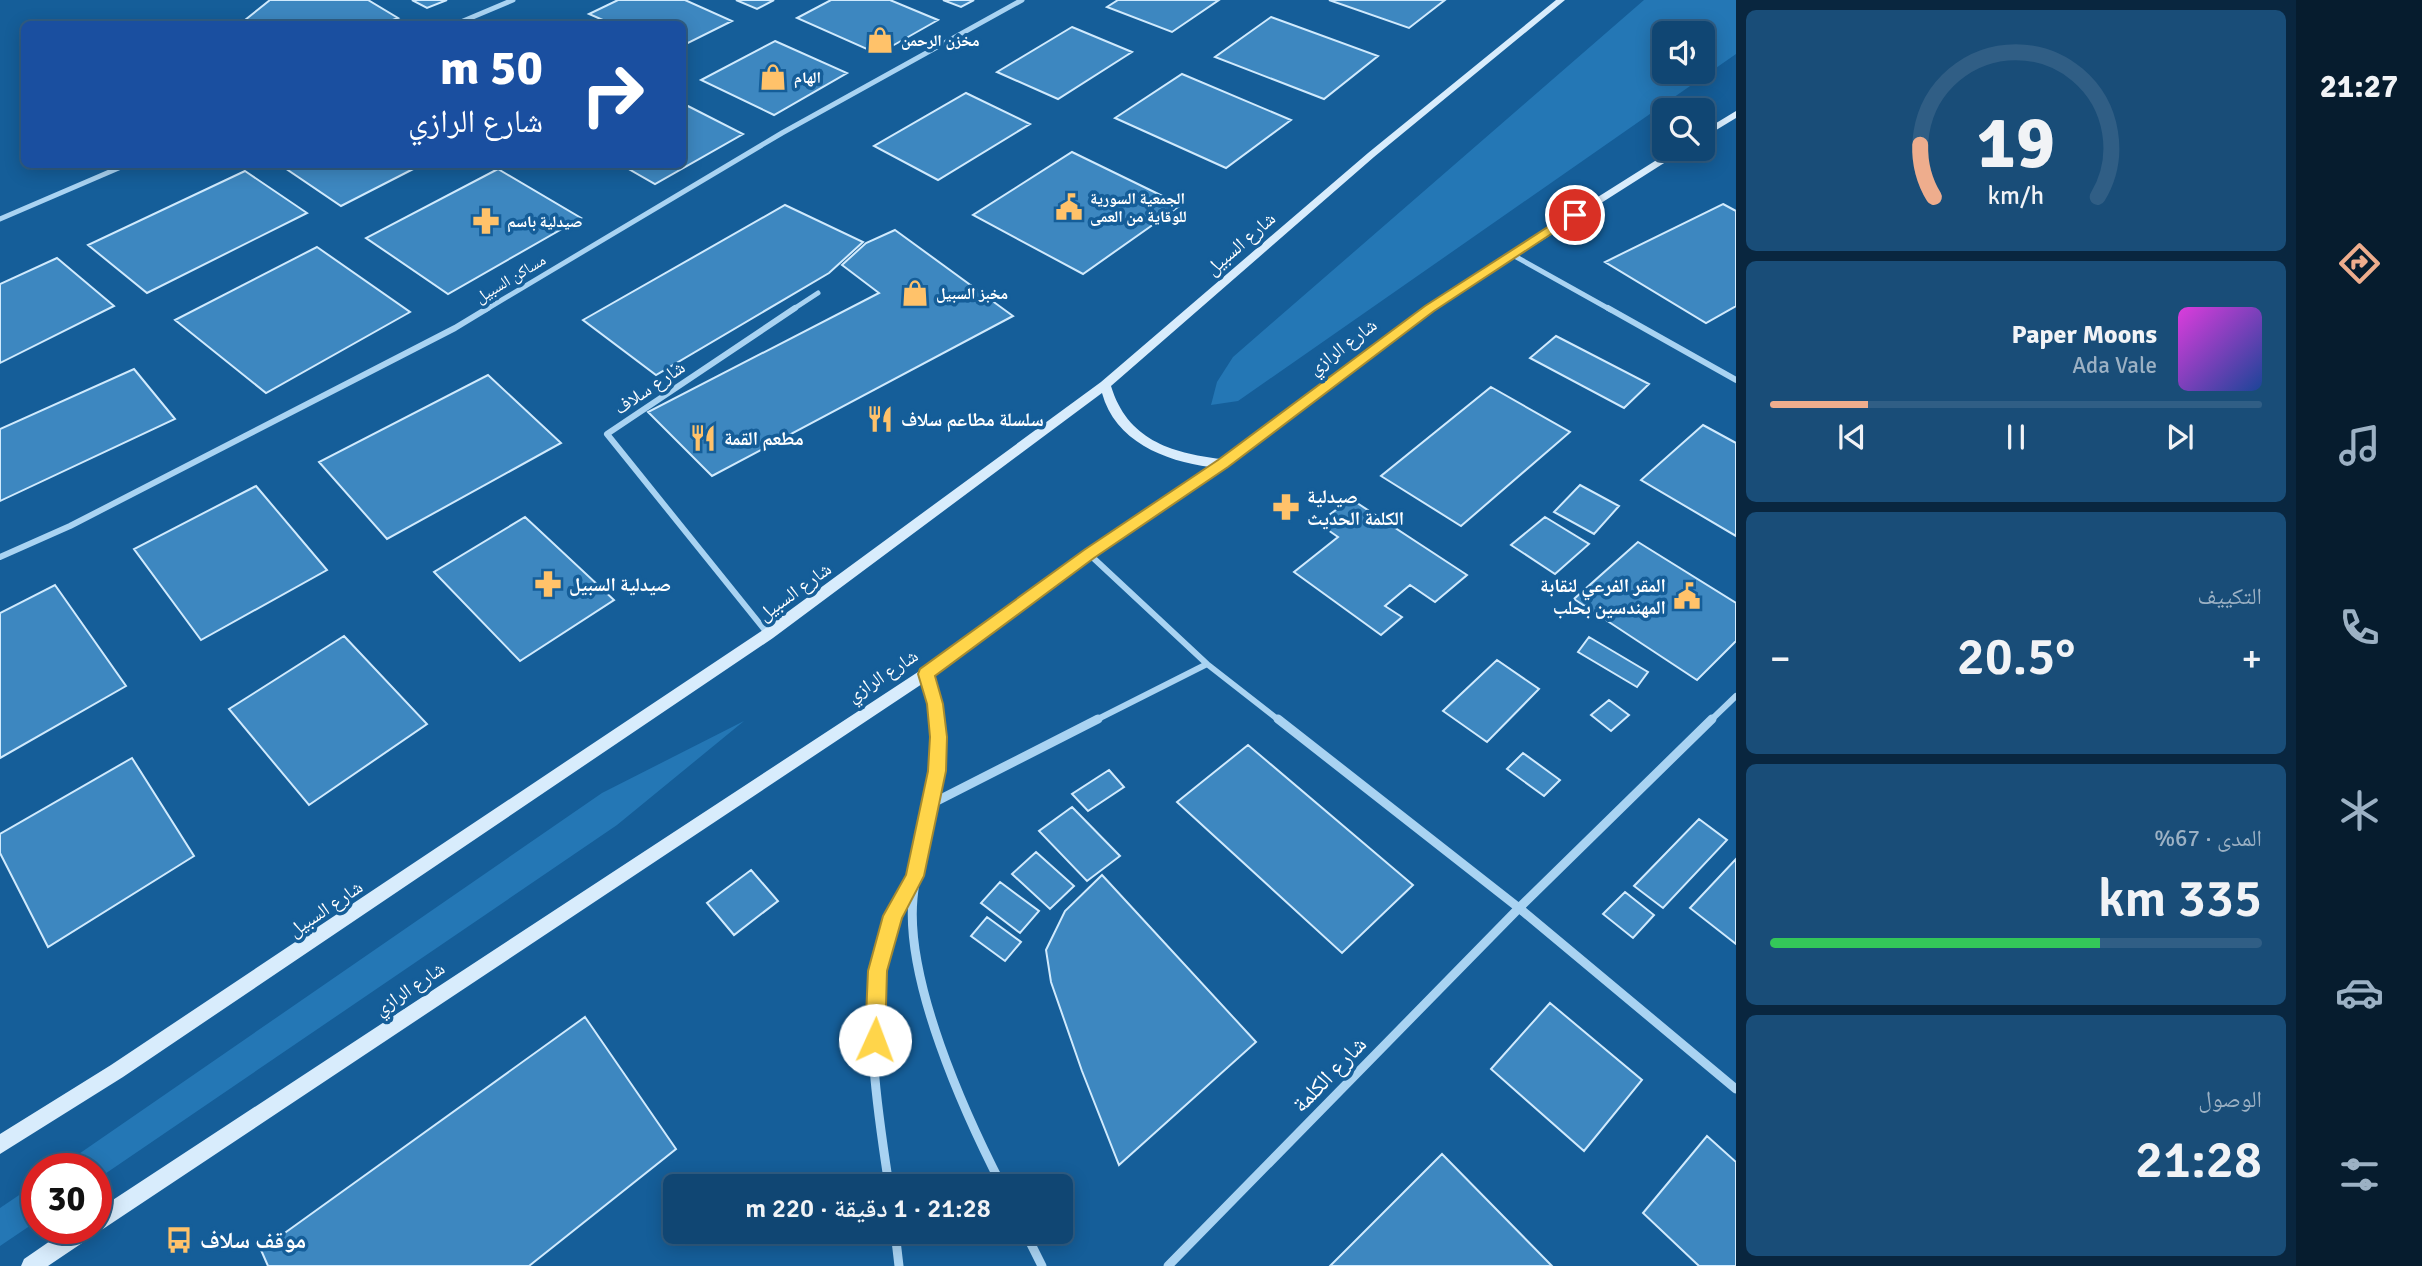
<!DOCTYPE html>
<html lang="ar">
<meta charset="utf-8">
<style>
:root{--surface:#104673;--page:#194d78;--text:#f1f3f6;--muted:#9cb1c4;--line:#305e85;--accent:#eead8d}
body{margin:0;font-family:Signika,"Noto Naskh Arabic",sans-serif;background:var(--page);color:var(--text);direction:rtl;height:100vh;display:flex;flex-direction:column;font-size:26px;white-space:nowrap}
*{box-sizing:border-box;margin:0}
p{font-size:23px;color:var(--muted)}
.icon{flex:none;width:38px;height:38px;fill:none;stroke:currentColor;stroke-width:2;stroke-linecap:round;stroke-linejoin:round}
.map{position:relative;flex:1;overflow:hidden;direction:ltr}
.side{display:flex;flex-direction:column;gap:10px;padding:10px;background:#09263f;width:560px}
.side>*{flex:none}
.hud{position:absolute;left:21px;top:21px;width:665px;height:147px;border-radius:10px;box-shadow:0 4px 18px #0003,0 0 0 2px var(--line);direction:rtl;background:#1a4fa0;color:#fff;overflow:hidden}
.tools{position:absolute;left:1652px;top:21px;display:grid;gap:14px}
.tools a{display:grid;place-items:center;width:63px;height:63px;border-radius:10px;background:var(--surface);box-shadow:0 4px 18px #0003,0 0 0 2px var(--line);font-size:35px}
.speed{position:absolute;left:21px;top:1153px;display:flex;gap:14px;font-size:35px;font-weight:700;text-align:center}
.speed>*{display:grid;place-content:center;width:91px;height:91px;border-radius:50%;background:var(--surface);box-shadow:0 4px 18px #0003,0 0 0 2px var(--line);line-height:1}
.speed .limit{border:10px solid #d22;background:#fff;color:#111}
.pin{position:absolute;display:grid;place-items:center;width:60px;height:60px;color:#fff;margin:-30px;border:4px solid #fff;border-radius:50%;box-shadow:0 2px 7px #0007}
.me{position:absolute;width:77px;margin:-38px;rotate:2deg;stroke-linejoin:round;filter:drop-shadow(0 0 5px #0008)}
.turn{display:flex;align-items:center;gap:24px;height:147px;padding:0 28px;font-size:32px}
.turn .icon{width:91px;height:91px;stroke-width:2.5}
.turn b{display:block;font-size:49px;line-height:60px}
.big{font-size:52px;font-weight:600;line-height:1.1}
.side .widget{flex:1;display:flex;flex-direction:column;justify-content:center;gap:10px;min-width:0;padding:0 24px;border-radius:10px;background:var(--page)}
.side .dial{align-items:center;gap:0}
.dial svg{height:182px;overflow:visible;fill:none;stroke:var(--line);stroke-width:7;stroke-linecap:round;text-anchor:middle}
.dial text{fill:var(--text);stroke:none}
.song{display:flex;align-items:center;gap:21px}
.cover{width:84px;height:84px;border-radius:10px;background:linear-gradient(135deg,hsl(300 70% 55%),hsl(220 70% 35%))}
.played{height:7px;border-radius:4px;background:linear-gradient(90deg,var(--accent) 20%,var(--line) 20%)}
.keys{display:flex;justify-content:space-around;direction:ltr}
.heat{display:flex;justify-content:space-between;align-items:center;font-size:38px;direction:ltr}
.charge{height:10px;border-radius:5px;background:linear-gradient(90deg,#34c759 67%,var(--line) 0)}
.trip{position:absolute;left:663px;top:1174px;width:410px;height:70px;border-radius:10px;background:var(--surface);box-shadow:0 4px 18px #0003,0 0 0 2px var(--line);font-weight:600;line-height:70px;text-align:center;direction:rtl}
main{display:flex;flex:1;min-height:0}
.menu{display:flex;flex-direction:column;width:126px;justify-content:space-around;align-items:center;background:#061c2e;color:var(--muted)}
.menu .icon{width:49px;height:49px}
.menu .current{color:var(--accent)}
.menu b{font-size:32px;color:var(--text)}
.map>svg:first-child{display:block}
.green{fill:#2477b5;fill-rule:evenodd}
.building{fill:#3d87c0;stroke:#d0eafd;stroke-width:2}
.lines{fill:none;stroke-linecap:round;stroke-linejoin:round}
.minor-far2{stroke:#a9d3f2;stroke-width:5}
.minor-far1{stroke:#a9d3f2;stroke-width:6}
.minor{stroke:#a9d3f2;stroke-width:9}
.secondary{fill:#d8ecfc;fill-rule:evenodd}
.route{fill:#ffd54a;stroke:#a68a30;stroke-width:2}
.labels{text-anchor:middle;stroke-width:7;stroke-linejoin:round;paint-order:stroke}
.far-poi-label{font-size:16px;font-weight:bold;fill:#fff;stroke:#155e99;text-anchor:start}
.far-street-label{font-size:16px;fill:#fff;stroke:#155e99}
.street-label{font-size:19px;fill:#fff;stroke:#155e99}
.poi-label{font-size:19px;font-weight:bold;fill:#fff;stroke:#155e99;text-anchor:start}
.near-street-label{font-size:23px;fill:#fff;stroke:#155e99}
.near-poi-label{font-size:23px;font-weight:bold;fill:#fff;stroke:#155e99;text-anchor:start}
</style>
<main>
<nav class="menu">
<b>21:27</b>
<svg class="icon current" aria-label="directions" viewBox="0 0 24 24"><path d="M12 3l9 9-9 9-9-9zM9 14v-3h6M13 9l2 2-2 2"/></svg>
<svg class="icon" aria-label="music" viewBox="0 0 24 24"><path d="M9 18V5l10-2v13"/><circle cx="6" cy="18" r="3"/><circle cx="16" cy="16" r="3"/></svg>
<svg class="icon" aria-label="phone" viewBox="0 0 24 24"><path d="M5 4h4l2 5-3 2q2 4 5 5l2-3 5 2v4C11 20 4 13 5 4z"/></svg>
<svg class="icon" aria-label="climate" viewBox="0 0 24 24"><path d="M12 3v18M4 7l16 10M4 17L20 7"/></svg>
<svg class="icon" aria-label="car" viewBox="0 0 24 24"><path d="M5 17H2v-5l4-1 3-4h7l3 4 3 1v5h-3M9 17h6M6 11h13"/><circle cx="7" cy="17" r="2"/><circle cx="17" cy="17" r="2"/></svg>
<svg class="icon" aria-label="filters" viewBox="0 0 24 24"><path d="M4 7h16M4 17h16"/><circle cx="9" cy="7" r="2"/><circle cx="15" cy="17" r="2"/></svg>
</nav>
<section class="side">
<div class="widget dial"><svg viewBox="0 0 100 80">
<path d="M14 69A42 42 0 1 1 86 69"/>
<path d="M14 69A42 42 0 0 1 8 46" stroke="#eead8d"/>
<text x="50" y="56" font-size="32" font-weight="700">19</text>
<text x="50" y="72" font-size="11">km/h</text>
</svg></div>
<div class="widget">
<div class="song"><i class="cover"></i><div><b>Paper Moons</b><p>Ada Vale</p></div></div>
<div class="played"></div>
<div class="keys"><svg class="icon" aria-label="previous" viewBox="0 0 24 24"><path d="M18 5L8 12l10 7zM5 5v14"/></svg><svg class="icon" aria-label="pause" viewBox="0 0 24 24"><path d="M8 5v14M16 5v14"/></svg><svg class="icon" aria-label="next" viewBox="0 0 24 24"><path d="M6 5l10 7-10 7zM19 5v14"/></svg></div>
</div>
<div class="widget"><p>التكييف</p>
<div class="heat"><a>−</a><b class="big">20.5°</b><a>+</a></div>
</div>
<div class="widget"><p>المدى · 67%</p><b class="big">335 km</b><div class="charge"></div></div>
<div class="widget"><p>الوصول</p><b class="big">21:28</b></div>
</section>
<div class="map">
<svg width="1736" height="1266" viewBox="0 0 1736 1266">
<rect width="100%" height="100%" fill="#155e99"/>
<path class="green" d="M1644,0h92v54l-498,347 -27,4 6,-23 16,-25zM1664,33h39v39h-39z
M744,721l-127,104 -521,355v-11h-39l545,-376z
M37,1183v38l-37,25v-38z"/>
<path class="building" d="M270,0h98l30,18 -16,6h-142z
M412,0h35l-20,8z
M618,0h67l47,21 -50,25v-22h-70l-23,-10z
M736,0h38l-17,9z
M831,0h59l48,20 -60,34 -81,-36z
M943,0h31l-13,7z
M1118,0h101l-47,32 -65,-25z
M1329,0h116l-36,28z
M1271,17l107,39 -54,43 -109,-42z
M1072,27l60,25 -74,47 -61,-27z
M775,41l72,32 -73,42 -73,-35z
M1182,74l109,46 -65,48 -111,-50z
M966,93l64,31 -92,56 -64,-34z
M682,103l61,31 -88,50 -35,-20h62z
M1072,152l109,53 -98,69 -110,-59z
M279,164h144l-82,42z
M498,169l83,49 -133,76 -82,-56z
M245,171l62,42 -160,80 -59,-48z
M1723,204l13,7v95l-30,17 -101,-61z
M785,205l78,37 -34,31 -173,102 -73,-55z
M895,230l118,86 -301,160 -64,-64 231,-119 -37,-28 24,-22z
M317,247l93,65 -144,81 -91,-73z
M57,258l57,48 -114,57v-79z
M1556,336l93,48 -25,24 -94,-50z
M134,369l41,50 -175,82v-72z
M488,375l73,68 -174,96 -68,-77z
M1491,387l79,45 -109,94 -80,-50z
M1703,425l33,18v93l-95,-56z
M1580,485l39,21 -25,28 -40,-22z
M256,486l71,84 -126,70 -67,-91z
M1351,499l116,76 -32,27 -25,-17 -25,21 17,11 -21,18 -87,-63 44,-35 -20,-14z
M525,517l89,83 -94,61 -86,-89z
M1545,517l44,27 -34,30 -44,-29z
M1638,542l98,61v38l-39,39 -123,-81z
M55,585l71,101 -126,72v-145z
M344,636l83,88 -118,81 -80,-96z
M1589,637l59,35 -11,15 -59,-35z
M1497,660l42,29 -52,53 -44,-31z
M1609,700l20,15 -18,16 -20,-16z
M1248,745l165,140 -71,68 -165,-151z
M1523,753l37,27 -16,16 -37,-27z
M132,758l62,98 -146,91 -48,-94v-19z
M1109,770l15,17 -36,24 -16,-17z
M1072,807l48,49 -33,25 -48,-50z
M1699,819l28,21 -64,68 -29,-22z
M1036,852l38,34 -24,23 -38,-35z
M1736,859v85l-46,-36z
M751,870l27,31 -44,34 -27,-32z
M1102,875l154,167 -137,123 -37,-94 -31,-89 -5,-32 19,-39z
M1000,882l39,29 -19,22 -39,-30z
M1625,892l29,23 -21,23 -30,-24z
M987,917l34,25 -16,19 -34,-25z
M1550,1003l92,77 -58,71 -93,-82z
M585,1017l91,132 -147,117h-261l-7,-16z
M1707,1136l29,26v104h-37l-56,-53z
M1442,1154l110,112h-222z"/>
<g class="lines">
<path class="minor-far2" d="M456,24l57,-24
M0,219l128,-55
M1511,254l100,56
M485,310l297,-177 240,-133
M792,310l26,-17"/>
<path class="minor-far1" d="M1608,308l128,72
M1089,554l118,110 73,57
M0,557l70,-31 385,-198 33,-20
M768,634l-161,-200 188,-126
M926,674l10,47
M1094,721l113,-57
M1710,721l26,-25"/>
<path class="minor" d="M936,719c7,63 -17,118 -23,179 -8,83 51,214 89,288
M1278,719l241,189 217,181
M929,805l169,-86
M889,1186c-11,-76 -27,-161 -6,-237 6,-24 18,-47 30,-69
M895,1232l4,34
M1025,1232l17,34
M1168,1266l351,-358 193,-189"/>
<path class="secondary" d="M1556,0h9l-191,157 -263,229c16,53 59,67 110,73l204,-153 249,-157h11l-2,2 -250,159 -206,157 -133,91 -163,120 -828,551 -8,2 -1,4 -46,31h-27l3,-7 45,-31h27v-17l825,-541 163,-120 126,-83c-46,-6 -95,-26 -108,-74l-329,245 -650,439 -123,77v-20l111,-69 652,-435 338,-248 267,-229z
M1736,111v7l-33,20v-7z"/>
</g>
<path class="route" d="M1571,212l9,3 -146,96 -206,156 -134,91 -159,118 8,28 4,33 -1,34 -22,105 -22,42 -15,53 -2,69 -3,7 -7,3 -7,-3 -3,-7 3,-69 15,-55 23,-41 22,-104 2,-34 -3,-33 -9,-30 2,-5 164,-119 134,-90 207,-154z"/>
<defs>
<symbol id="shop-bare" viewBox="-9 -9 18 18"><path d="M-5-2.5h2.3a2.7 3.5 0 0 1 5.4 0H5L5.5 6h-11ZM-1.5-2.5h3a1.5 2.3 0 0 0-3 0Z" fill="#ffc26a" stroke="#155e99" stroke-width="2.5" paint-order="stroke"/></symbol>
<symbol id="civic-bare" viewBox="-9 -9 18 18"><path d="M-.6-6.5H3V-4.5H.6V-3L4-1V1h2V6H-6V1h2V-1L-.6-3ZM-1.2 2.5V6h2.4V2.5Z" fill="#ffc26a" stroke="#155e99" stroke-width="2.5" paint-order="stroke"/></symbol>
<symbol id="pharmacy-bare" viewBox="-9 -9 18 18"><path d="M-2-6h4v4h4v4h-4v4h-4v-4h-4v-4h4Z" fill="#ffc26a" stroke="#155e99" stroke-width="2.5" paint-order="stroke"/></symbol>
<symbol id="restaurant-bare" viewBox="-9 -9 18 18"><path d="M-5-6h1v4h1v-4h1v4h1v-4h1v5L-1.5 .5V6h-2V.5L-5-1ZM5-6V6H3V1.5H1.5Q1.5-4 5-6Z" fill="#ffc26a" stroke="#155e99" stroke-width="2.5" paint-order="stroke"/></symbol>
<symbol id="bus-bare" viewBox="-9 -9 18 18"><path d="M-5-6H5V4H4V6H2V4H-2V6H-4V4H-5ZM-3.5-4V0h7V-4ZM-3.5 1.2v1.5H-2V1.2ZM2 1.2v1.5H3.5V1.2Z" fill="#ffc26a" stroke="#155e99" stroke-width="2.5" paint-order="stroke"/></symbol>
</defs>
<g fill-rule="evenodd">
<use href="#shop-bare" x="861" y="21" width="38" height="38"/>
<use href="#shop-bare" x="754" y="58" width="38" height="38"/>
<use href="#civic-bare" x="1050" y="188" width="38" height="38"/>
<use href="#pharmacy-bare" x="467" y="202" width="38" height="38"/>
<use href="#shop-bare" x="896" y="274" width="38" height="38"/>
<use href="#restaurant-bare" x="861" y="400" width="38" height="38"/>
<use href="#restaurant-bare" x="684" y="419" width="38" height="38"/>
<use href="#pharmacy-bare" x="1267" y="488" width="38" height="38"/>
<use href="#pharmacy-bare" x="529" y="565" width="38" height="38"/>
<use href="#civic-bare" x="1668" y="577" width="38" height="38"/>
<use href="#bus-bare" x="160" y="1221" width="38" height="38"/>
</g>
<g class="labels">
<g class="far-poi-label">
<text x="901" y="46">مخزن الرحمن</text>
<text x="794" y="83">الهام</text>
<text x="1090" y="204">الجمعية السورية<tspan x="1090" dy="18">للوقاية من العمى</tspan></text>
<text x="507" y="227">صيدلية باسم</text>
<text x="936" y="299">مخبز السبيل</text>
</g>
<g class="far-street-label">
<text transform="translate(510 278) rotate(-31)" y="6">مساكن السبيل</text>
</g>
<g class="street-label">
<text transform="translate(1240 243) rotate(-41)" y="7">شارع السبيل</text>
<text transform="translate(1342 346) rotate(-37)" y="7">شارع الرازي</text>
<text transform="translate(649 387) rotate(-34)" y="7">شارع سلاف</text>
<text transform="translate(794 591) rotate(-36)" y="7">شارع السبيل</text>
<text transform="translate(882 675) rotate(-33)" y="7">شارع الرازي</text>
<text transform="translate(325 908) rotate(-34)" y="7">شارع السبيل</text>
<text transform="translate(409 988) rotate(-34)" y="7">شارع الرازي</text>
</g>
<g class="poi-label">
<text x="901" y="426">سلسلة مطاعم سلاف</text>
<text x="724" y="445">مطعم القمة</text>
<text x="1307" y="503">صيدلية<tspan x="1307" dy="22">الكلمة الحديث</tspan></text>
<text x="569" y="591">صيدلية السبيل</text>
<text x="1666" y="592" text-anchor="end">المقر الفرعي لنقابة<tspan x="1666" dy="22">المهندسين بحلب</tspan></text>
</g>
<g class="near-street-label">
<text transform="translate(1329 1074) rotate(-46)" y="8">شارع الكلمة</text>
</g>
<g class="near-poi-label">
<text x="200" y="1248">موقف سلاف</text>
</g>
</g>
</svg>
<div class="tools">
<a><svg class="icon" aria-label="sound" viewBox="0 0 24 24"><path d="M4 9h4l5-4v14l-5-4H4zM17 9q2 3 0 6"/></svg></a>
<a><svg class="icon" aria-label="search" viewBox="0 0 24 24"><circle cx="10" cy="10" r="6"/><path d="M15 15l6 6"/></svg></a>
</div>
<div class="speed"><div class="limit">30</div></div>
<div class="pin" style="left:1575px;top:215px;background:#d93025"><svg class="icon" aria-label="arrive" viewBox="0 0 24 24"><path d="M6 21V4h12l-3 4 3 4H6"/></svg></div>
<svg class="me" style="left:875px;top:1040px" viewBox="-20 -20 40 40"><circle r="19" fill="#fff"/><path d="M0-13L10 11 0 6-10 11z" fill="#ffd54a"/></svg>
<div class="trip">21:28 · 1 دقيقة · 220 m</div>
<div class="hud">
<div class="turn"><svg class="icon" aria-label="right" viewBox="0 0 24 24"><path d="M7 20v-9h11M14 6l5 5-5 5"/></svg><div><b>50 m</b>شارع الرازي</div></div>
</div>
</div>
</main>
